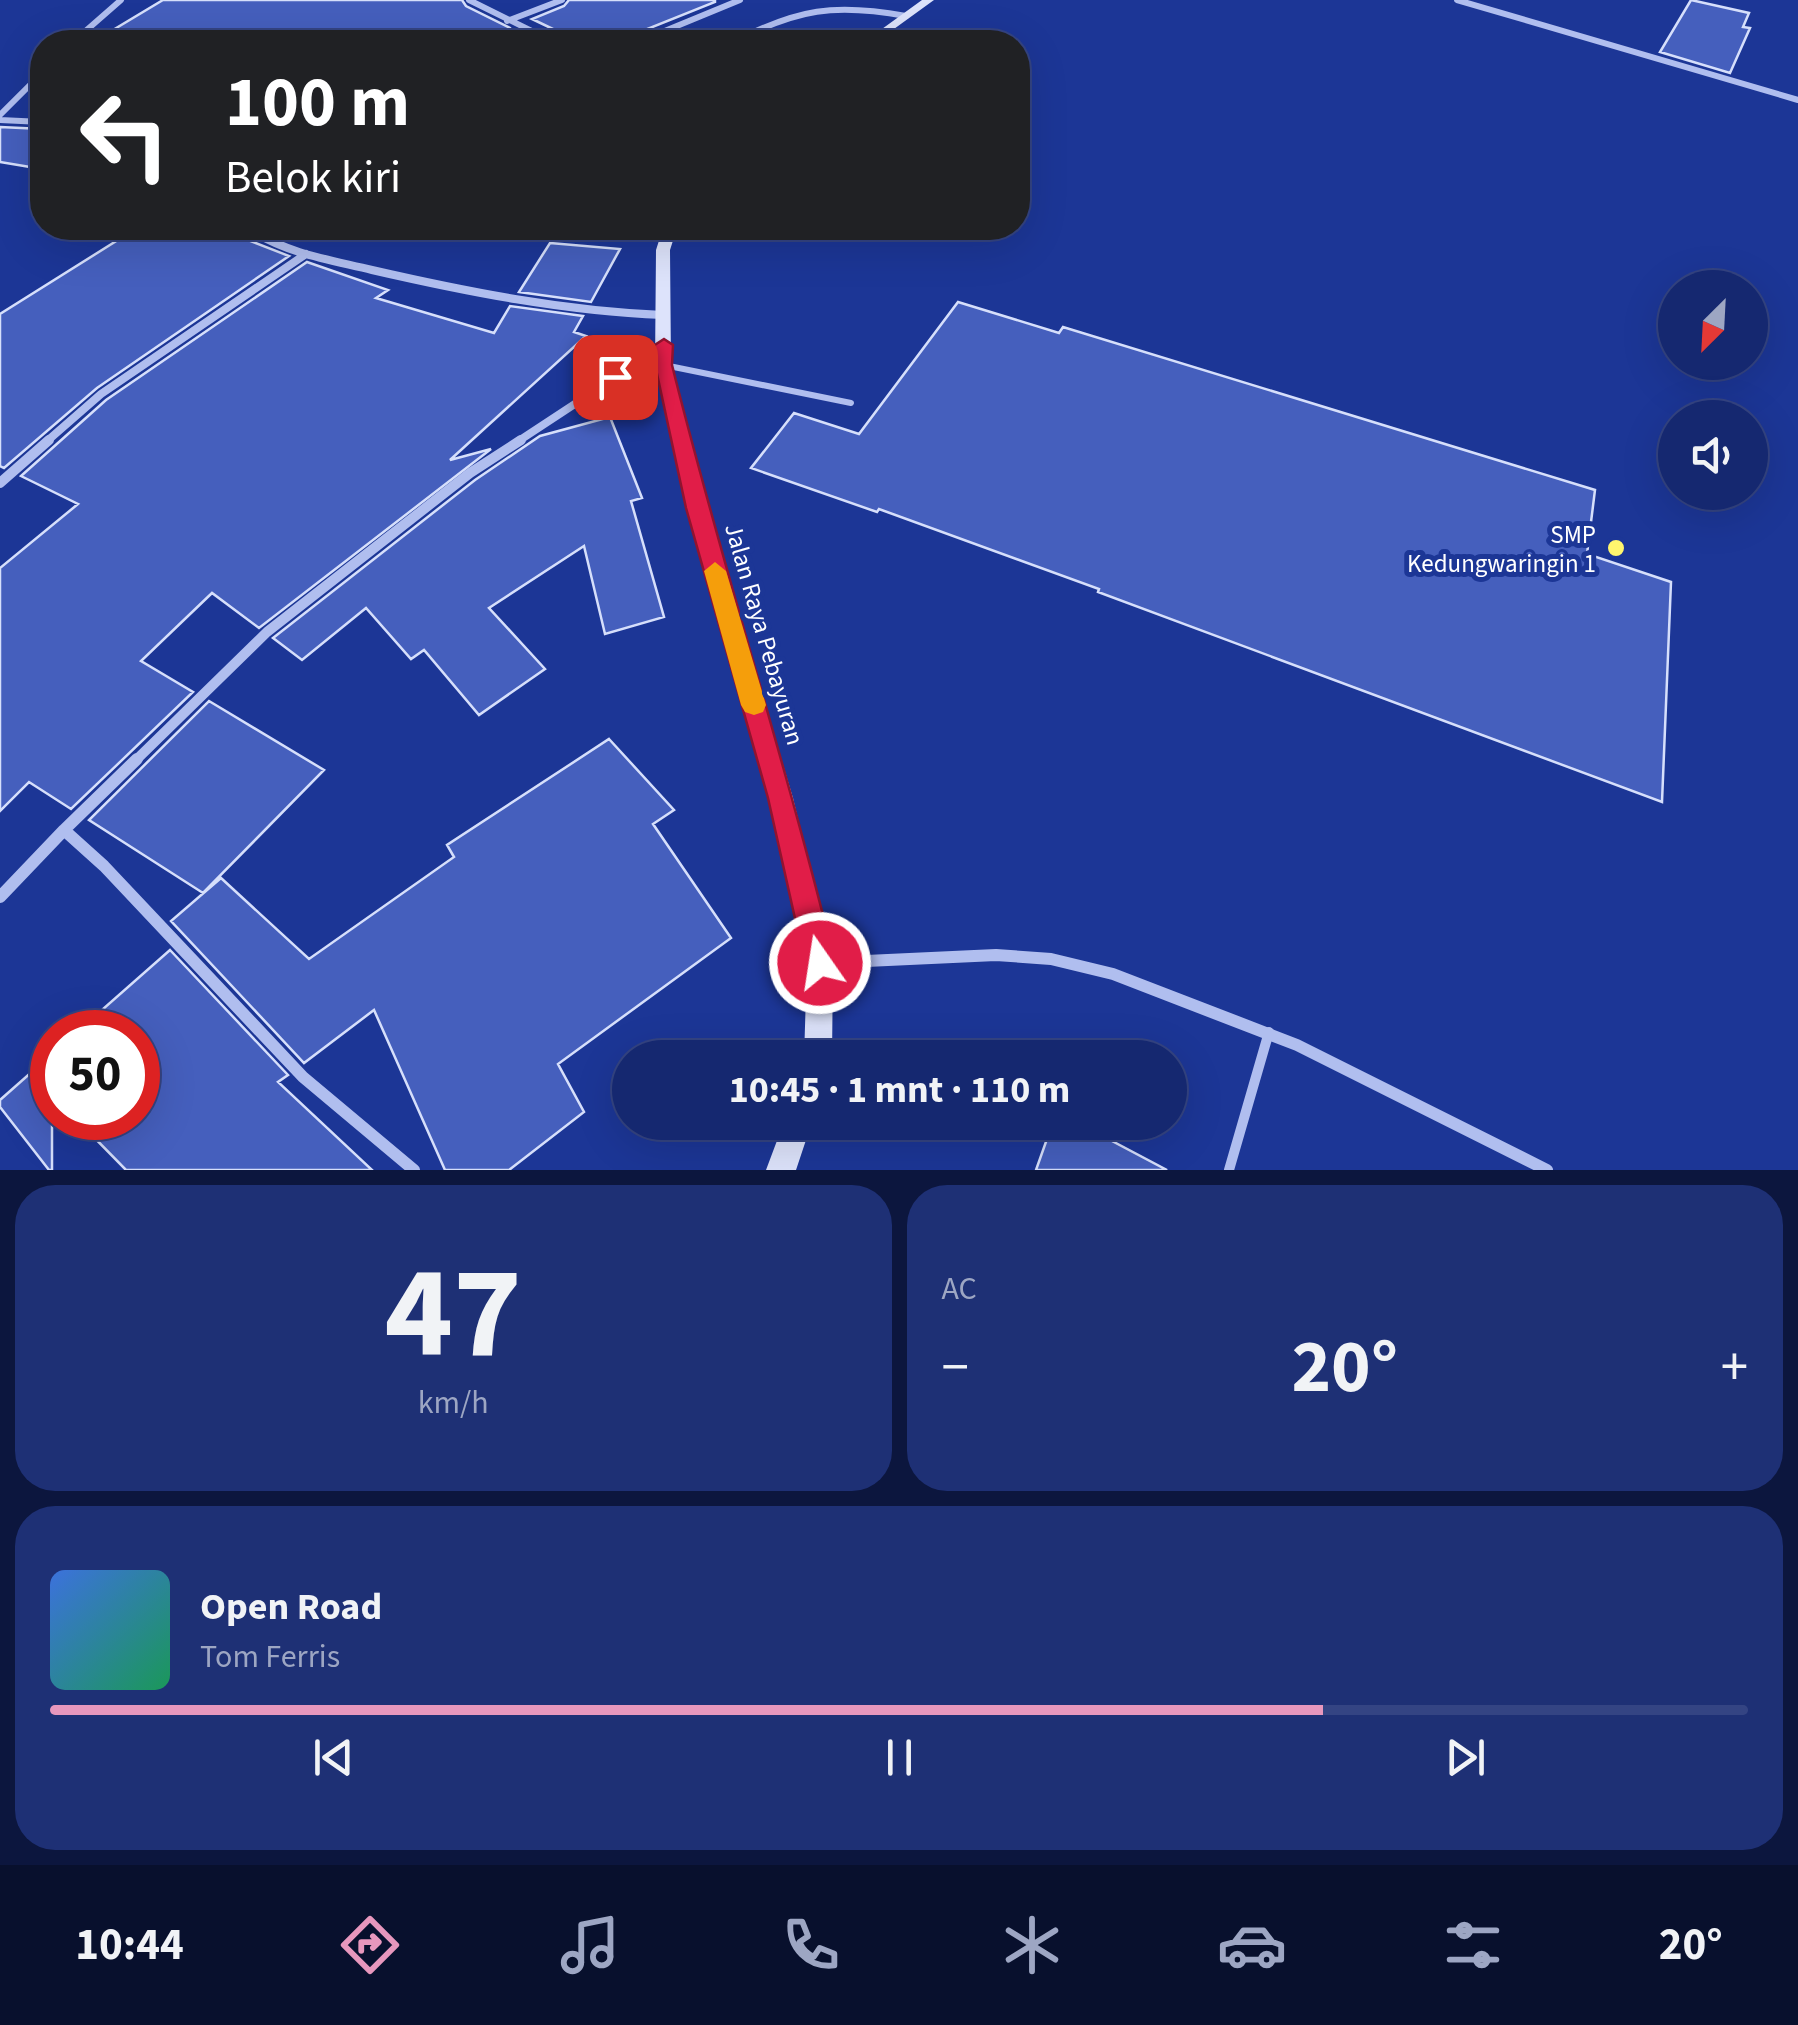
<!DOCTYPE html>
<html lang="id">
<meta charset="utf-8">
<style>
:root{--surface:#152870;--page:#1e3075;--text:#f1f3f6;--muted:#9da6c3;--line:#344483;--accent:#e797bd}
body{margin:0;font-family:"Source Sans 3",sans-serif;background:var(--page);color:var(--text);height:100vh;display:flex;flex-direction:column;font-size:38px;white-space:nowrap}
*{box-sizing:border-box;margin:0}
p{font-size:32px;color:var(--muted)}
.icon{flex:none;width:55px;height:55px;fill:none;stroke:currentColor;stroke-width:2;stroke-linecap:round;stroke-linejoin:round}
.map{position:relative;height:1170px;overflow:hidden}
.side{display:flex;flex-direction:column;gap:15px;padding:15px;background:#0c163e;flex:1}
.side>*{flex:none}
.banner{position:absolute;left:30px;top:30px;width:1000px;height:210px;border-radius:40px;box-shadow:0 10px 40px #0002,0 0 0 2px var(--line);background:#202124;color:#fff;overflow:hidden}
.needle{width:65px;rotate:204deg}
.fabs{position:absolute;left:1658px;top:270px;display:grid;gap:20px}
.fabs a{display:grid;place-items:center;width:110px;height:110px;border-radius:50%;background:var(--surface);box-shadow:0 10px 40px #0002,0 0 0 2px var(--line);font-size:50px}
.speed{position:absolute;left:30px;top:1010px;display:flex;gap:20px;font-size:50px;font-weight:700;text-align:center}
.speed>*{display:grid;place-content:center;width:130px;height:130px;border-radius:50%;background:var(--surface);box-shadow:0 10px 40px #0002,0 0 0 2px var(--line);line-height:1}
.speed .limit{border:15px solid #d22;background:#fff;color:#111}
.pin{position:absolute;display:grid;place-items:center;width:85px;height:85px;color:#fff;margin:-42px;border-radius:20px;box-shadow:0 5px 15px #0006}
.me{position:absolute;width:110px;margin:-55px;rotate:347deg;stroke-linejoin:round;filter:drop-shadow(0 0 8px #0008)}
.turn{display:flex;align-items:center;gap:35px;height:210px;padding:0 30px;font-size:45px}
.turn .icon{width:130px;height:130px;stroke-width:2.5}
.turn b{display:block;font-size:70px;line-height:85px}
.big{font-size:75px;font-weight:700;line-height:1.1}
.side .card{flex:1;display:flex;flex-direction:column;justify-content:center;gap:15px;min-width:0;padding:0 35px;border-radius:40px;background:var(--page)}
.side .dial{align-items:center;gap:0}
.dial b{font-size:130px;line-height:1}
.song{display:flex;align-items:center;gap:30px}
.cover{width:120px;height:120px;border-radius:15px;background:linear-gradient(135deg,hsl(220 70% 55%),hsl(150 70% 35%))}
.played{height:10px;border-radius:5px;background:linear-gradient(90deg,var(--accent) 75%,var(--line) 75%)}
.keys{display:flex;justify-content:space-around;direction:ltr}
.heat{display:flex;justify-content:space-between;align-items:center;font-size:55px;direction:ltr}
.side .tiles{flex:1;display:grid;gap:15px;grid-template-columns:1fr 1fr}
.card:last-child{grid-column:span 2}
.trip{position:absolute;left:612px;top:1040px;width:575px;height:100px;border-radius:50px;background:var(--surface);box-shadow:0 10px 40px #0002,0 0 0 2px var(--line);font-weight:700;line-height:100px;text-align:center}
.tabs{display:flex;height:160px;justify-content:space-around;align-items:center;background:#08102d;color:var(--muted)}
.tabs .icon{width:70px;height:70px}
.tabs .on{color:var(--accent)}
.tabs b{font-size:45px;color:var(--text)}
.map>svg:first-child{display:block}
.building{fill:#455fbd;stroke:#d6dffb;stroke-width:2.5}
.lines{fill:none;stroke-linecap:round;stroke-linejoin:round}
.lane-far1{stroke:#b0beef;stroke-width:6}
.lane{stroke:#b0beef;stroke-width:10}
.street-far3{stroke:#b0beef;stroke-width:6}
.street-far2{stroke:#b0beef;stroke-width:8}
.street-far1{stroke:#b0beef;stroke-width:10}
.street{stroke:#b0beef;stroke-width:12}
.secondary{fill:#dde3fb;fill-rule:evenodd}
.route{fill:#e11d48;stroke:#92132f;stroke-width:2.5}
.slow{fill:#f59e0b}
.poi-dot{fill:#fff66e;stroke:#1c3696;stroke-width:4}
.labels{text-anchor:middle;stroke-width:10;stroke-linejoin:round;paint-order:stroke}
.poi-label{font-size:25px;fill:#fff;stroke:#1c3696;text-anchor:end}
.street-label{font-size:25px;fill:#fff;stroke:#1c3696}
</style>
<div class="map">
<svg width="1798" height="1170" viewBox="0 0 1798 1170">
<rect width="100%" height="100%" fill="#1c3696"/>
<path class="building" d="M163,0h299l4,6 44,22 -1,14h-416z
M569,0h146v2l-100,40h-35l-48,-23 32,-13z
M1691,0l58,13 -6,14 7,1 -20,45 -70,-21z
M0,127l42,2v40l-42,-7z
M137,228h80l72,28 -192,132 -93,80 -4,-2v-152z
M550,243l70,6 -29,53 -72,-10z
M307,262l81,28 -12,8 118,35 16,-27 73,10 -9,16 12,4 -136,124 41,-11 -232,179 -47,-35 -71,68 52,31 -122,117 -42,-27 -29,29v-243l78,-64 -57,-28 85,-76z
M958,302l101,31 4,-6 532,163 -8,64 84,28 -9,220 -564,-210 1,-3 -220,-80 -2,3 -126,-44 43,-55 65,21z
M610,417l32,81 -11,3 33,116 -59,17 -21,-88 -95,62 56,61 -66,46 -55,-65 -13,9 -45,-51 -64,52 -29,-22 202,-158 65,-44z
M209,701l115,69 -121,123 -114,-73z
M609,739l65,71 -21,14 78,114 -173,126 26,48 -75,58h-64l-71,-160 -70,53 -133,-142 50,-43 88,81 145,-102 -7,-12z
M170,950l118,125 -10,7 94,88h-246l-51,-52h63v-86h-61z
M52,1054v116h-3l-49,-63v-7z
M1053,1122h23l91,48h-131z"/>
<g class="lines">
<path class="lane-far1" d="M664,365l187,38"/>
<path class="lane" d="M1229,1170l40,-138"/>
<path class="street-far3" d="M469,0l85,42
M1457,0l341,100
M507,21l55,-21
M73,42l48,-42
M638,42l102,-42
M733,42c65,-33 101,-39 173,-26
M0,115l42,-42
M0,120l42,2"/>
<path class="street-far2" d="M259,228l-5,4c36,22 77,28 118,38 96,22 192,41 291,45
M46,442l55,-48 205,-140
M517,442l146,-96"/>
<path class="street-far1" d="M0,483l49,-43
M135,761l132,-129 203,-159 51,-33"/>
<path class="street" d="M64,830l73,-71
M0,897l64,-67 40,36 199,211 111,93
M823,963l173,-8 55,4 62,15 184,71 250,125"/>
<path class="secondary" d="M922,0h12l-58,42h-12z
M663,228h14l-7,22 1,115 35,144 87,289 40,165 -1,95h-28l3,-95 -38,-165 -81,-289 -33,-144 1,-115z
M784,1122h28l-16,48h-30z"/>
</g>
<path class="route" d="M664,339l9,6 -1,20c50,201 114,397 163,598l-4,11 -11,4 -10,-4 -5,-11 -37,-165 -82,-290 -32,-148 -33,21h-13l-3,-4z"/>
<path class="slow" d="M715,562l11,9 40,134 -3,7 -9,3 -9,-3 -4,-7 -37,-134z"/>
<circle class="poi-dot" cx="1616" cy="548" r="10"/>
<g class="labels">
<g class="poi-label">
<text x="1596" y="543">SMP<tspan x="1596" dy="29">Kedungwaringin 1</tspan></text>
</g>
<g class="street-label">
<text transform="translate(765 634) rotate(74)" y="9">Jalan Raya Pebayuran</text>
</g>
</g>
</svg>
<div class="fabs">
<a><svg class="needle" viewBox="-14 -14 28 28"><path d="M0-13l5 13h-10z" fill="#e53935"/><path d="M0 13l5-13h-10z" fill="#9da6c3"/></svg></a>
<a><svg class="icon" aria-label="sound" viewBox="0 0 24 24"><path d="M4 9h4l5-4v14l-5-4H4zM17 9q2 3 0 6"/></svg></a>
</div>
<div class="speed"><div class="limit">50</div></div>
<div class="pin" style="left:615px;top:377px;background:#d93025"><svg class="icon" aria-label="arrive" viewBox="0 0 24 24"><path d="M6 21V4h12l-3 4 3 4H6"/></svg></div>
<svg class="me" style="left:820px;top:963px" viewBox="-20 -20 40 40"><circle r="17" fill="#e11d48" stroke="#fff" stroke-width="3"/><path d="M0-11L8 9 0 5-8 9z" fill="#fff"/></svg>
<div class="trip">10:45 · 1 mnt · 110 m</div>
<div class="banner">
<div class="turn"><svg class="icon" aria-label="left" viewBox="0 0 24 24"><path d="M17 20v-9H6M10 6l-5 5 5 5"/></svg><div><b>100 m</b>Belok kiri</div></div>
</div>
</div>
<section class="side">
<div class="tiles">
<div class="card dial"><b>47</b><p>km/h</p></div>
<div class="card"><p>AC</p>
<div class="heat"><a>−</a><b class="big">20°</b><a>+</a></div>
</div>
<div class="card">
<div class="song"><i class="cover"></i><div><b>Open Road</b><p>Tom Ferris</p></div></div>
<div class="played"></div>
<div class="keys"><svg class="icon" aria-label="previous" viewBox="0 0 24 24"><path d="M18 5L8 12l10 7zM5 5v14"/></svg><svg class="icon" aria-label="pause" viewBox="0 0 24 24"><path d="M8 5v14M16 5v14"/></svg><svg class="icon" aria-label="next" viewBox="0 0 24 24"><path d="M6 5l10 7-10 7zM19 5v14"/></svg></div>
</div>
</div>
</section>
<nav class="tabs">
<b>10:44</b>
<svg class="icon on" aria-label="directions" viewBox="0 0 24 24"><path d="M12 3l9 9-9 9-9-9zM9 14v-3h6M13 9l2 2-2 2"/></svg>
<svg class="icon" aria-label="music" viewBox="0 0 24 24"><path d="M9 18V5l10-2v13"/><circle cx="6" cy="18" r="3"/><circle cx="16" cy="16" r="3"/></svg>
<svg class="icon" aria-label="phone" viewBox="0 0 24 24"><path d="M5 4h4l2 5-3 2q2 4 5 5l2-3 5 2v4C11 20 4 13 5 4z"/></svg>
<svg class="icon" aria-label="climate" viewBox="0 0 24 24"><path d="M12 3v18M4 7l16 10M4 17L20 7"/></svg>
<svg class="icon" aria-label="car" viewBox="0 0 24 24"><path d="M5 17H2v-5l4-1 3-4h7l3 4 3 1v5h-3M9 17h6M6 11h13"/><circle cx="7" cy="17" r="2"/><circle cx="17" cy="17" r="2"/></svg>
<svg class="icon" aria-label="filters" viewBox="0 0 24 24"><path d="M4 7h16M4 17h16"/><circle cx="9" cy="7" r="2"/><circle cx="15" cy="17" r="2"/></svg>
<b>20°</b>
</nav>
